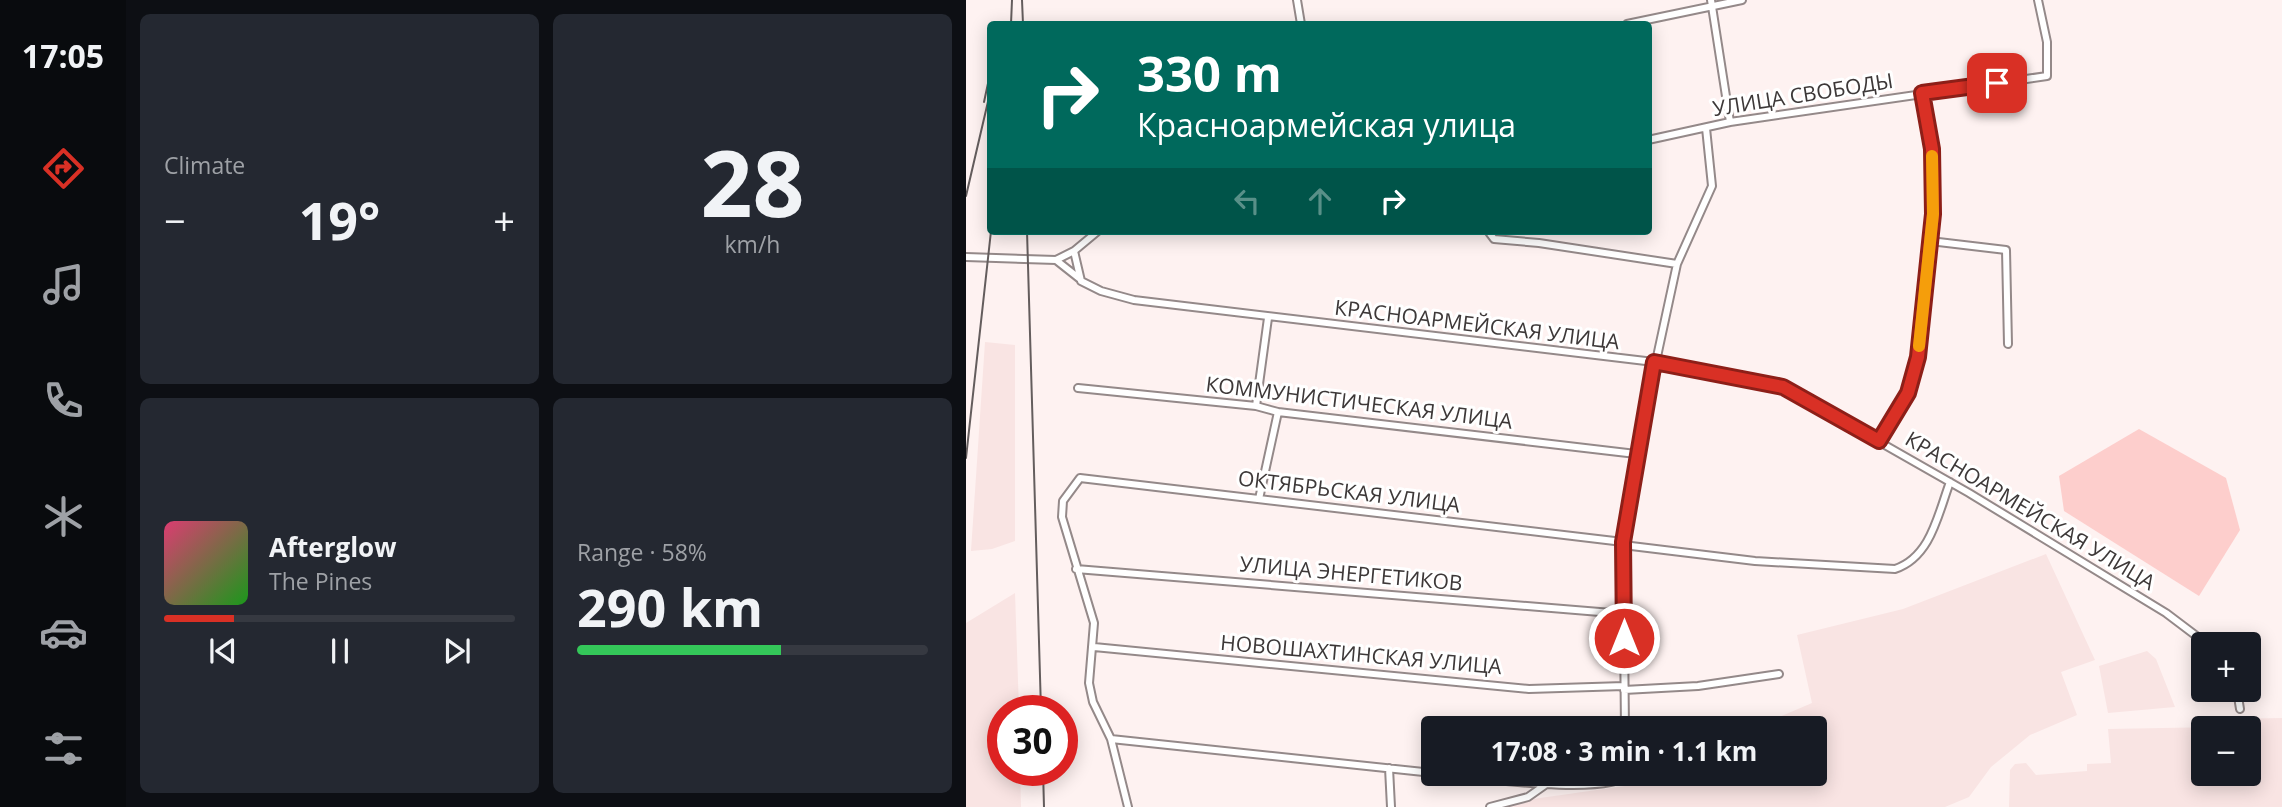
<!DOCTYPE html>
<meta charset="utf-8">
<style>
:root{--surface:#171b24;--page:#242831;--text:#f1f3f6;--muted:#9ea1a6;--line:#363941;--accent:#d93025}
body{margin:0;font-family:"Open Sans",sans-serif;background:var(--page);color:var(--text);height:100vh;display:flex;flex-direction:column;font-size:26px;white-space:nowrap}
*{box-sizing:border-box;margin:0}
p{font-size:23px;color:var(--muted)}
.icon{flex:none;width:38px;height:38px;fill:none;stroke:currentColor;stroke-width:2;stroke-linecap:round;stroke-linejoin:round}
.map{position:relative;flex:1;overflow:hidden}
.drawer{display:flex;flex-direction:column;gap:14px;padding:14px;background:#0d0f14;width:840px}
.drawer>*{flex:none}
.guide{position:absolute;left:21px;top:21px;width:665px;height:214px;border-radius:7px;box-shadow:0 4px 18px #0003;background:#00695c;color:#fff;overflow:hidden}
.fabs{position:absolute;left:1225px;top:632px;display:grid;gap:14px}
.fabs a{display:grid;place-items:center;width:70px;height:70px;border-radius:7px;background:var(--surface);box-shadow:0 4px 18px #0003;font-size:35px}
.speed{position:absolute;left:21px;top:695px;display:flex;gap:14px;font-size:35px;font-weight:700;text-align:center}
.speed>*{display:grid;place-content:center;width:91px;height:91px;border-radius:50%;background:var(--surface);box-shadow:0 4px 18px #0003;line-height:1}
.speed .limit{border:10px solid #d22;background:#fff;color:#111}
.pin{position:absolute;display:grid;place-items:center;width:60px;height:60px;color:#fff;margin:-30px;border-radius:14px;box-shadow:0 4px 10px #0006}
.me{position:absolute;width:77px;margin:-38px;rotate:0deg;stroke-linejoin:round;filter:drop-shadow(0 0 5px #0008)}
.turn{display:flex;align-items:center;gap:24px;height:147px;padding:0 35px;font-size:32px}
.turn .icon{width:91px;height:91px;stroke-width:2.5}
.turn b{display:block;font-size:49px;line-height:60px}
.lanes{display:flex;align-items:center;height:66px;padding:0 35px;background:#0003;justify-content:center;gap:35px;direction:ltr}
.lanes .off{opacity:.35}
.big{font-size:52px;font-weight:700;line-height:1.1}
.drawer .tile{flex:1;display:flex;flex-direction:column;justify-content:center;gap:10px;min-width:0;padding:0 24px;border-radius:10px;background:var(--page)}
.drawer .dial{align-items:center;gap:0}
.dial b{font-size:91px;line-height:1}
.song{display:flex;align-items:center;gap:21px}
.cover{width:84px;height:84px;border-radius:10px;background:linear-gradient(135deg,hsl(340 70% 55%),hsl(120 70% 35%))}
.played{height:7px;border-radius:4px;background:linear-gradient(90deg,var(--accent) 20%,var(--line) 20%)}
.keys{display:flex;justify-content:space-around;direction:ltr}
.heat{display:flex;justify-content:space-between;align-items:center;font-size:38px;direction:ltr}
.charge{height:10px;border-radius:5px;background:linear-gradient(90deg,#34c759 58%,var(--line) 0)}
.drawer .tiles{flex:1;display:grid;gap:14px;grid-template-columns:repeat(2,1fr)}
.trip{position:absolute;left:455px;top:716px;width:406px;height:70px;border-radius:7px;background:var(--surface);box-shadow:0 4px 18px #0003;font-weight:700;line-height:70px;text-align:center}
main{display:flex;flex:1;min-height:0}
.menu{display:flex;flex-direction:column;width:126px;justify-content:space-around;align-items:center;background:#090b0e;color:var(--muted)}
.menu .icon{width:49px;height:49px}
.menu .on{color:var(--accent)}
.menu b{font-size:32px;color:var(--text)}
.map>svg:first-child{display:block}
.built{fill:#f9e4e3;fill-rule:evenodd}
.green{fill:#fdcecc}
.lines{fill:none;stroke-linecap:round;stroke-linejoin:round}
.street-casing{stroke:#948989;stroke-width:10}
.street{stroke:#fff;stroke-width:6}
.rail{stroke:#645d5d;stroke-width:2}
.route-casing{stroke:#8d1f18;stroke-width:18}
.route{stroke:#d93025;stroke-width:12}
.slow{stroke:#f59e0b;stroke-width:12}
.labels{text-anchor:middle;stroke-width:6;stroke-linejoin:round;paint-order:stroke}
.street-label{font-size:21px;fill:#3d3838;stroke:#fff}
</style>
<main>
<nav class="menu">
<b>17:05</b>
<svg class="icon on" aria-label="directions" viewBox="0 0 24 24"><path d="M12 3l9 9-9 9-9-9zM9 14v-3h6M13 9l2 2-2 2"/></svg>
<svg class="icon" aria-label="music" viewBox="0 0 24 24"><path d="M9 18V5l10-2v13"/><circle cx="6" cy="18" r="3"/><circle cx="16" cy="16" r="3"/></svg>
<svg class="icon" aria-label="phone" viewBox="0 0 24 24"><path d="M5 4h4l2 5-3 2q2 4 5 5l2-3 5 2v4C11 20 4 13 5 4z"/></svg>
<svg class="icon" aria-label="climate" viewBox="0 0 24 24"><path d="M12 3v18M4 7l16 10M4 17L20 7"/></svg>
<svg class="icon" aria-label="car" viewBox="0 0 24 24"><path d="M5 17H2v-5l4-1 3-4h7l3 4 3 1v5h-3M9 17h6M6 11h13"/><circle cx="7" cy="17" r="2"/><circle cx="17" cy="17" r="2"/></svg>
<svg class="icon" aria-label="filters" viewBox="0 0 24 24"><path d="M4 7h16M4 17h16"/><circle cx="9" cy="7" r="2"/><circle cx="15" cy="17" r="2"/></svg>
</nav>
<section class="drawer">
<div class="tiles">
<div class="tile"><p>Climate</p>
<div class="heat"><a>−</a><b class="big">19°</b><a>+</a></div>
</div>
<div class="tile dial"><b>28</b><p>km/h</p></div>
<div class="tile">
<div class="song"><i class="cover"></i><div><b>Afterglow</b><p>The Pines</p></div></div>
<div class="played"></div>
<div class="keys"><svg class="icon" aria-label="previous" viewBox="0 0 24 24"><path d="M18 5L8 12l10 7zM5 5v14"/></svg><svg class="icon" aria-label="pause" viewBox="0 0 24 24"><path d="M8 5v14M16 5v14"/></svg><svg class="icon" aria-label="next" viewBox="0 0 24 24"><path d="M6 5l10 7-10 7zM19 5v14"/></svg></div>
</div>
<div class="tile"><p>Range · 58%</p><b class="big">290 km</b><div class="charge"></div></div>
</div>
</section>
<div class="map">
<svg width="1316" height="807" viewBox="0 0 1316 807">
<rect width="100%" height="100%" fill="#fef2f1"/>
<path class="built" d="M19,342l30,3v196l-23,8 -21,2z
M1080,554l49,106 -34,12 16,43 -47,20 -39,32 -22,30 -24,10h-440l28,-8 92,-13 19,-12h171v-46h-62l59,-25 -15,-68 106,-26z
M49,593l4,117h-16v60h17l1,37h-55v-184z
M1181,651l9,8 19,48 -67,6 -9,-47z
M1316,718v89h-273l1,-37 5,-6 11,-1 10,12 51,-4v-7l24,-1 -3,-34 109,-2 12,-8zM1283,728v46h-46v-46z"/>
<path class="green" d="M1173,429l87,49 14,52 -41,66 -135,-85 -5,-35z"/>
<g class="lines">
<defs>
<path id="street" d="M331,0l4,24
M745,0l19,122
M661,24l115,-24
M682,140l82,-18 317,-46v-34l-9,-42
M522,231l6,8 45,4 138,21
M964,241l76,9 2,94
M108,251l7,30 20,10 33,9 520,62 129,25 186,106 197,120 41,31
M0,257l90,3 24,19
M90,260l18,-9 24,-20
M112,388l178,18 22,6 358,42
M290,406l12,-88
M913,441l29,-48 12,-56 13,-123 -1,-65 -10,-56
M293,499l19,-87
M657,545l132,16 140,8c36,-12 43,-55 55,-87
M110,569l548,45
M128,647l435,42 95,-3
M658,690l74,-4 81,-12
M1271,690l3,19
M659,728l-2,-186 13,-88 41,-190 35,-78 -6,-58
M145,739l322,34
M423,768l2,39
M473,774c35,3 169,23 191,0
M162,807l-17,-68 -18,-37 -4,-19 5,-60 -32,-106 1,-16 17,-23 543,64
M524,807l38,-10 17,-12"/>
</defs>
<use href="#street" class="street-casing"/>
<use href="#street" class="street"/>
<path class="rail" d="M56,0l1,24
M45,24l1,-24
M18,102l6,-28
M0,196l24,-103
M61,231l14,479
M0,458l25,-227
M77,770l1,37"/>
</g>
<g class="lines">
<defs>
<path id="route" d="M658,638l-1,-96 31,-180 129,25 96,54 29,-48 10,-36 15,-143 -1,-65 -10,-56 75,-10"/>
</defs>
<use href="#route" class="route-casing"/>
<use href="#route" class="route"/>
<path class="slow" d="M953,346l14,-132 -1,-58"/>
</g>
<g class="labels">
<g class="street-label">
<text transform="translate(837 95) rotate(-9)" y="7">УЛИЦА СВОБОДЫ</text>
<text transform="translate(511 325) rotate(7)" y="7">КРАСНОАРМЕЙСКАЯ УЛИЦА</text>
<text transform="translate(393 403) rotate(7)" y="7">КОММУНИСТИЧЕСКАЯ УЛИЦА</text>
<text transform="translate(383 492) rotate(7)" y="7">ОКТЯБРЬСКАЯ УЛИЦА</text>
<text transform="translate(1064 511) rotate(31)" y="7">КРАСНОАРМЕЙСКАЯ УЛИЦА</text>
<text transform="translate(385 574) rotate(5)" y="7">УЛИЦА ЭНЕРГЕТИКОВ</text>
<text transform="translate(395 655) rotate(5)" y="7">НОВОШАХТИНСКАЯ УЛИЦА</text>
</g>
</g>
</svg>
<div class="fabs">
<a>+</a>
<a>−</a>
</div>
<div class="speed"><div class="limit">30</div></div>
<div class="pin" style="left:1031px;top:83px;background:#d93025"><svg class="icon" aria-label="arrive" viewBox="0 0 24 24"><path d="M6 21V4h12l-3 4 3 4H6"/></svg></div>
<svg class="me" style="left:658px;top:638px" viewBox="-20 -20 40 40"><circle r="17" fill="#d93025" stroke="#fff" stroke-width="3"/><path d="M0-11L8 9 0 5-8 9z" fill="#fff"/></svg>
<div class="trip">17:08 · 3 min · 1.1 km</div>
<div class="guide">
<div class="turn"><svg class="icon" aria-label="right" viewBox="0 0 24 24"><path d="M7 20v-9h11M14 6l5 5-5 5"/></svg><div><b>330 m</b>Красноармейская улица</div></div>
<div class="lanes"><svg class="icon off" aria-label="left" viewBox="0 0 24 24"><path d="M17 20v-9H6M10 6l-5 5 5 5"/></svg><svg class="icon off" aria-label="ahead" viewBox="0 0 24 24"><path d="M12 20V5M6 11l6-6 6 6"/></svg><svg class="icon" aria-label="right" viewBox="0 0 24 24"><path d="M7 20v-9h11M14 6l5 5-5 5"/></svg></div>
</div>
</div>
</main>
